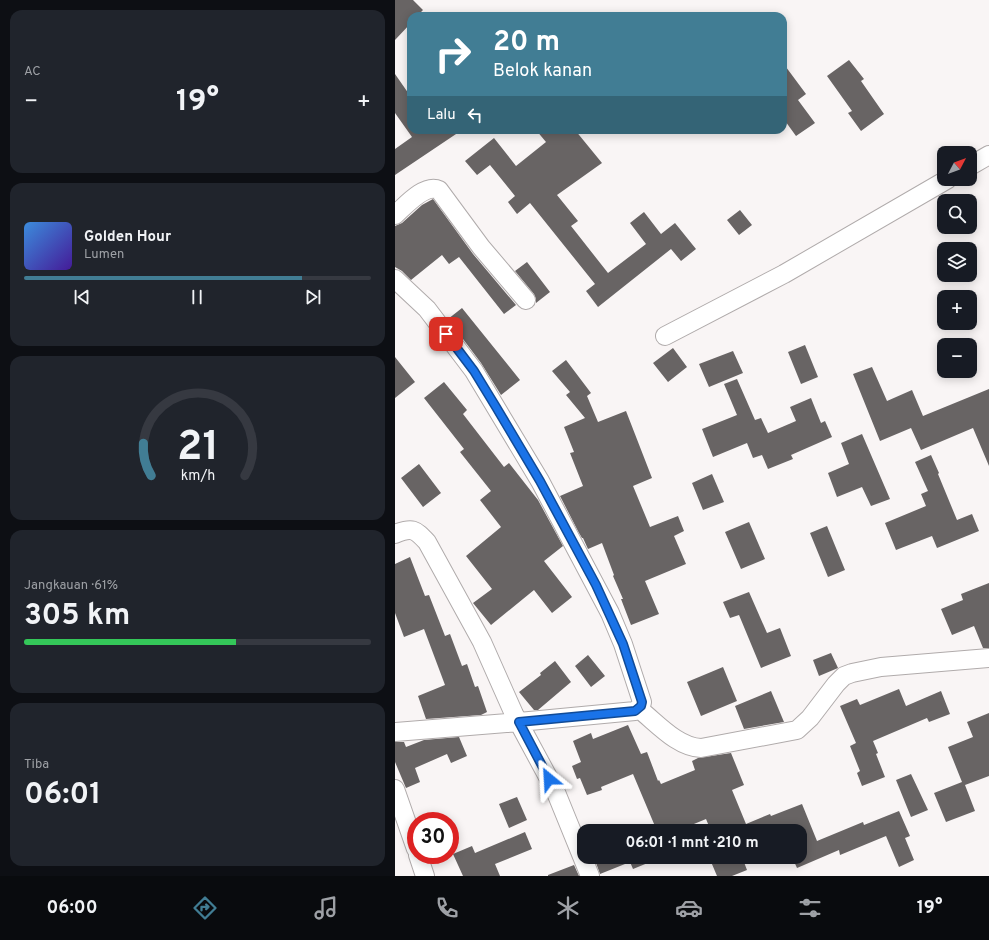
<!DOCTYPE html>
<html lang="id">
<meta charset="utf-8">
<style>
:root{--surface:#171b24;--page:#20242c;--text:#f1f3f6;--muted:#9ea1a6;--line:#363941;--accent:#417d94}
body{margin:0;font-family:Overpass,sans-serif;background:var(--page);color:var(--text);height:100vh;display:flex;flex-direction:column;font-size:15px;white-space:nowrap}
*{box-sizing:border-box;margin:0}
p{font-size:13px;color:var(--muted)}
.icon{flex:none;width:22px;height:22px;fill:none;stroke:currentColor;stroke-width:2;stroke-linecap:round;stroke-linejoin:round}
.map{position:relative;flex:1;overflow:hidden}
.drawer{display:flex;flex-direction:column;gap:10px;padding:10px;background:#0d0f14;width:395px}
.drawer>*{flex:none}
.top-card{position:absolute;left:12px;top:12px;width:380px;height:122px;border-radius:12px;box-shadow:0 2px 10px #0003;background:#417d94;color:#fff;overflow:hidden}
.needle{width:26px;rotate:49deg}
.tools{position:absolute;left:542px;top:146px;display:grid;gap:8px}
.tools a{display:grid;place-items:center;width:40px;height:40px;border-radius:8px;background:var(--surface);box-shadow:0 2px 10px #0003;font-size:20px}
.speed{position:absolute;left:12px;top:812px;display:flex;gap:8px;font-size:20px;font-weight:700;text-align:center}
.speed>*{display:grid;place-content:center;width:52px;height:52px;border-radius:50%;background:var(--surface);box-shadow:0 2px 10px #0003;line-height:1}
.speed .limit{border:6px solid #d22;background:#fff;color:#111}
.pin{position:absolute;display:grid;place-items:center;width:34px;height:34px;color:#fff;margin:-17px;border-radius:8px;box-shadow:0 2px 6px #0006}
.me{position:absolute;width:44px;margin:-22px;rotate:333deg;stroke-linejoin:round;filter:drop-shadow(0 0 3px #0008)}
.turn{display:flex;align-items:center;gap:14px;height:84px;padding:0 20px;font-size:18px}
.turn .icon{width:52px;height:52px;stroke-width:2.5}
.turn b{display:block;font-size:28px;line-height:34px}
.then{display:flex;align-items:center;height:38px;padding:0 20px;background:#0003;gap:8px;font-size:15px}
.big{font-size:30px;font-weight:700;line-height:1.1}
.drawer .card{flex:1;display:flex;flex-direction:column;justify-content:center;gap:6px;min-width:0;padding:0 14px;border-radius:12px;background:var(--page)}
.drawer .dial{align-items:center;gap:0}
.dial svg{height:104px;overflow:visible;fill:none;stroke:var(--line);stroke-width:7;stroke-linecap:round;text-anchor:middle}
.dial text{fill:var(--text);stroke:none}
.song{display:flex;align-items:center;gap:12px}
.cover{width:48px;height:48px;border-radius:6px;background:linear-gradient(135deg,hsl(210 70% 55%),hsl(260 70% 35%))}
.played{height:4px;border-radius:2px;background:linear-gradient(90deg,var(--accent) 80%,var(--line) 80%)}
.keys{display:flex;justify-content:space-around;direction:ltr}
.heat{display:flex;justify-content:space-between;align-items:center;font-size:22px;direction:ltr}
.charge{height:6px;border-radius:3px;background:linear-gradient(90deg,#34c759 61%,var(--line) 0)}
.trip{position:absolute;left:182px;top:824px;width:230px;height:40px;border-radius:12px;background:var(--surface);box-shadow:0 2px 10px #0003;font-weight:700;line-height:40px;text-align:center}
.tabs{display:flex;height:64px;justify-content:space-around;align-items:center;background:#090b0e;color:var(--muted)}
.tabs .icon{width:28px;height:28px}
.tabs .active{color:var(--accent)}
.tabs b{font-size:18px;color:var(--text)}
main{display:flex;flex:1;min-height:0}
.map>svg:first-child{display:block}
.building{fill:#686464}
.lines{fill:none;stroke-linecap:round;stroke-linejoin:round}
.street-casing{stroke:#b0abab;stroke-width:20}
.street{stroke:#fff;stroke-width:18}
.route-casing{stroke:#114b97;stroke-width:10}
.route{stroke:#1a73e8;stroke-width:7}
</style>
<main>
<section class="drawer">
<div class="card"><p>AC</p>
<div class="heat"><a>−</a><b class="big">19°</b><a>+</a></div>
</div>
<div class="card">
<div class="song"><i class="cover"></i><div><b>Golden Hour</b><p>Lumen</p></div></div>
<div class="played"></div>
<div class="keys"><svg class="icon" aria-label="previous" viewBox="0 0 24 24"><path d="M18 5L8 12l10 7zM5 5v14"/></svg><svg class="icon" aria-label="pause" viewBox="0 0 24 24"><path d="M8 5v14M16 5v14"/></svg><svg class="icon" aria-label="next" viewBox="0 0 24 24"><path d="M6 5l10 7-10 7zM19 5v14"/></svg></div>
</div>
<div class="card dial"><svg viewBox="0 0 100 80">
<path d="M14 69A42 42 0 1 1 86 69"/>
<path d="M14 69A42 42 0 0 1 8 44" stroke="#417d94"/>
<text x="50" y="56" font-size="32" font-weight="700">21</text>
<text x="50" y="72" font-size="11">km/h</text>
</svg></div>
<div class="card"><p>Jangkauan · 61%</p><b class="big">305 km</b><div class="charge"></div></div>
<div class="card"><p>Tiba</p><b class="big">06:01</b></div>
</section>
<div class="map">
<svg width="594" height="876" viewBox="0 0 594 876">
<rect width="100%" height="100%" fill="#f9f5f5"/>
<path class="building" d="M0,0h18l10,10 -6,6h-6v7l-16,17z
M454,60l15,19 -3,2 23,33 -23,17 -13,-18 4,-2 -25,-35z
M388,63l23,31 -8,6 17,23 -19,13 -13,-18z
M0,74l16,23v33h51l-67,45v-26l17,-12 -17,-24z
M141,130h39l27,33 -45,32 21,26 -7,5 37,47 38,-29 -16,-21 14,-11 17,22 14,-11 21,26 -15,12 -10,-12 -73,58 -12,-16 9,-7 -65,-81 -13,11 -9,-12 7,-6 -25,-31 -13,10 -12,-14 29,-23 22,28 30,-24z
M38,199l40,55 43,51 -12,9 -45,-57 -10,7 -7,-9 -31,25 -9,-9 -7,-4v-41l7,-3 20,-18z
M345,210l12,15 -13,10 -12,-15z
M132,262l23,30 -14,11v-4l-2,-5 -19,-23z
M67,308l58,72 -19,15 -20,-32 -33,-44z
M410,345l13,32 -17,7 -13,-32z
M278,348l14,19 -19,15 -15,-19z
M338,351l10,22 -34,14 -10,-23z
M0,357l20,25 -20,16z
M171,360l25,33 -4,3 11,26 28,-11 26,67 -19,8 17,41 28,-11 6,15 -10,5 12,28 -41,17 14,33 -28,11 -10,-26h2l-10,-23 1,-1 -12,-32 -14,6 -5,-11h-1l-3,-5 -19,-37 23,-10 -13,-33 4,-1 -10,-25 21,-9 -19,-23 4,-3 -18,-21z
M477,367l15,34 25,-11 11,26 66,-27v77l-16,-38 -52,22 -10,-22 -31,13 -27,-67z
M342,379l18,41 6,-2 7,15 28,-12 -6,-14 21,-9 10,25 4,-2 7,16 -41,18 2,4 -25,10 -6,-14 -9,3 -6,-15 -34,14 -11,-28 35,-14 -13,-31z
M49,382l23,28 -4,4 41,53 5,-4 29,37 25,46 -19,15 28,36 -20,16 -18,-23 -43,35 -18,-22 19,-14 -26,-33 35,-29 -21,-27 11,-9 -31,-39 4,-3 -40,-51z
M467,434l28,65 -19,7 -9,-19 -25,10 -9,-24 21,-9 -8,-21z
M536,455l8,18 -1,1 19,46 15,-6 7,17 -42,17 -5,-12 -36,14 -11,-27 41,-17 -5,-12 7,-3 -13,-29z
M24,464l22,29 -18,14 -22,-29z
M317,474l12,28 -21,8 -11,-27z
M354,522l16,37 -24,10 -16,-37z
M432,526l18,44 -17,7 -18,-44z
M15,557l15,39 4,-1 16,41 5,-2 12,32 5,-2 8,23 3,-1 9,26 -6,3 -55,4 -8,-23 27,-11 -21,-56 -20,8 -9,-24v-49z
M594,583v65h-6l-9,-22 -22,9 -11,-26 22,-9 -2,-6z
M354,592l18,41 13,-5 11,28 -30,12 -22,-53 -9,3 -7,-16z
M436,653l7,15 -19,8 -6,-16z
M193,655l17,21 -14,11 -16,-21z
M160,661l16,21 -33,28h-4l-15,-18 22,-17 -1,-2z
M328,667l14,34 -36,15 -14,-34z
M504,689l7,17 35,-15 9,23 -21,8 -2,-4 -54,23 5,12 -2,1 9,23 -23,9 -5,-13 3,-2 -10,-25 6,-3 -16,-37 17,-7 3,6z
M376,691l13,31 -40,7 -9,-23z
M594,713v63l-24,9 10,26 -29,11 -12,-29 28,-11 -14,-35 25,-10 -6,-15z
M233,725l13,29 6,-2 11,29 1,-1 2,4 34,-14 -3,-9 6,-3 33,-5 13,32 -12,5 14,34 24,-10 1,2 31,-12 15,37 46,-19 1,3 35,-14 11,25 -5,2 9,22 -15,7 -13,-31 -46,19 -1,-5 -42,18 -5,-11h8v-26h-89l-5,-12 -29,12h-20l-24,-57 -32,13 1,3 -15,5 -7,-17 -3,1 -5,-13 9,-4 -8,-21 18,-8 2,6z
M64,737l8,19 -16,7 -4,-9 -32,14 5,14 -14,6 -11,-26v-20h9l2,5 18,-7z
M516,774l17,36 -17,7 -15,-37z
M122,797l10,23 -18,8 -10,-24z
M130,832l7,17 -37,15 5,12h-37l-10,-22 19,-8 3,7z
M199,857h65l1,1 -27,11 -3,-7 -30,12z
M314,857h33l5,13 -15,6h-15z
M179,865l5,11h-31v-1z"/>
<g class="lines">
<defs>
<path id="street" d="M575,166l19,-11
M0,215c10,-9 30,-32 44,-25l42,57 45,53
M0,279l32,30 47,62 66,110 70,132 13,31 19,58 -1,4 -6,5 -116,11 -124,10
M270,336l119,-62 164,-95
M0,534c17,-7 20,-5 32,8l55,100 32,72 41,76 35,86
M244,709c18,14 38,38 62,39l96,-18 13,-12 26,-34 8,-8 8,-3 29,-6 108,-9
M0,789l21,60
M23,855l7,21"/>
</defs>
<use href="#street" class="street-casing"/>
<use href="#street" class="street"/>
</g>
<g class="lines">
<defs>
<path id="route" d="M51,334l28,37 22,36 44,74 56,104 27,59 19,58 -1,4 -6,5 -116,11 30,57"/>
</defs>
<use href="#route" class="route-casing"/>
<use href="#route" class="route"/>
</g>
</svg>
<div class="tools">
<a><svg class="needle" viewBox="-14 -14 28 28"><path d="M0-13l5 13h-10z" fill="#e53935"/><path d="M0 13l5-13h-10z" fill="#9ea1a6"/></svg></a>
<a><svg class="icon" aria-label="search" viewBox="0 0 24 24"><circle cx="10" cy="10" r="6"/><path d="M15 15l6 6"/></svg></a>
<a><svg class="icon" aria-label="layers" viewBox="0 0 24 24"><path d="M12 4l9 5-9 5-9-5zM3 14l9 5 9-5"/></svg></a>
<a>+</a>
<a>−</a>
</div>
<div class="speed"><div class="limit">30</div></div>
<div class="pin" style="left:51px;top:334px;background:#d93025"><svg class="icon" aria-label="arrive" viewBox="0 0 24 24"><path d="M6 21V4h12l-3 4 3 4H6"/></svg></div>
<svg class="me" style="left:154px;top:779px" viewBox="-20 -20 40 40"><path d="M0-17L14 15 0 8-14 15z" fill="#1a73e8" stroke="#fff" stroke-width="4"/></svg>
<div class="trip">06:01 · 1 mnt · 210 m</div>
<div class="top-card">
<div class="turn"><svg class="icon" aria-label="right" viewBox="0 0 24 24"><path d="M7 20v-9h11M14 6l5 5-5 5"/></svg><div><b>20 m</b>Belok kanan</div></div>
<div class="then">Lalu<svg class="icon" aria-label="left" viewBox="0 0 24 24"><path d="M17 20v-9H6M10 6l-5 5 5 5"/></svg></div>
</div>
</div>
</main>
<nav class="tabs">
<b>06:00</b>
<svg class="icon active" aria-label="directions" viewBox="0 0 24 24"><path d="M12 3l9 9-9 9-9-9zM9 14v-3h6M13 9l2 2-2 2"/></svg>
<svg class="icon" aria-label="music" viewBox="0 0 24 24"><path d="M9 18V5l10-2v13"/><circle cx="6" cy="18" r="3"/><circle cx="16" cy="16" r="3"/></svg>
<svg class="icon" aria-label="phone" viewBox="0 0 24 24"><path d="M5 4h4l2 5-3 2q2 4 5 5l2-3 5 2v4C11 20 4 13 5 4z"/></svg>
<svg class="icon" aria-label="climate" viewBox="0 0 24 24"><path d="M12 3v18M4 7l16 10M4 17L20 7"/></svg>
<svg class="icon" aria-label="car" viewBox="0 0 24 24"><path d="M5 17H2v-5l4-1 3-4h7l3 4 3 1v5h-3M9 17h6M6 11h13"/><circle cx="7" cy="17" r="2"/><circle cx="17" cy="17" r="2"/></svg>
<svg class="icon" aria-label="filters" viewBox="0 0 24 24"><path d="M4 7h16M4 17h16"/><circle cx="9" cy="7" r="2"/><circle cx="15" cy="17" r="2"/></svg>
<b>19°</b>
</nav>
